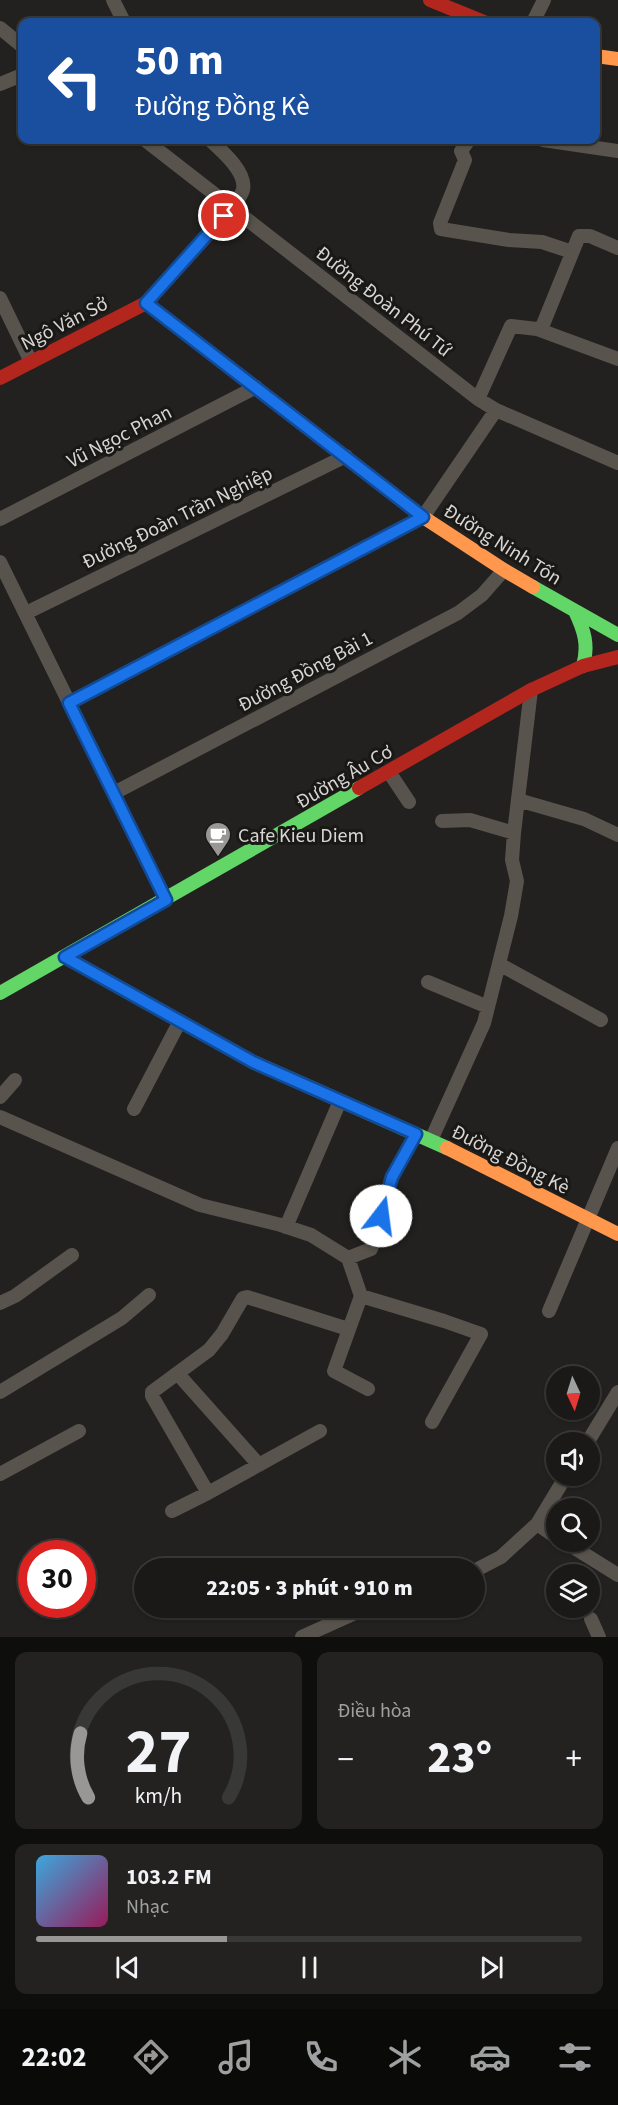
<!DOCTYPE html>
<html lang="vi">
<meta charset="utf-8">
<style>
:root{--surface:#1a1917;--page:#232220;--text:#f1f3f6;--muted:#9fa0a1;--line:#383836;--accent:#989795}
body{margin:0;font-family:"Source Sans 3",sans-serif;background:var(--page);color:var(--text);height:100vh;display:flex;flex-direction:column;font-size:22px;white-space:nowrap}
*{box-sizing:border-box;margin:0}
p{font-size:20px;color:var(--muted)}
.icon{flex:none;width:33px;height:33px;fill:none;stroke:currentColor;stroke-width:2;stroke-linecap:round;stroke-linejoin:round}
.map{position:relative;height:1637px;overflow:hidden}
.drawer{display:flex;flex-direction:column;gap:15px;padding:15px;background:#0e0e0d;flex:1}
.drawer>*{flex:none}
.banner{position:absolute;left:18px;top:18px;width:582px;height:126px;border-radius:12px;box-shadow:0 2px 4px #0004,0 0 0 2px var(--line);background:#1a4fa0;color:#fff;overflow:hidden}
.needle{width:39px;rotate:176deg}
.controls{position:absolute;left:546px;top:1366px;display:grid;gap:12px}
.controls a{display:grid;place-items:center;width:54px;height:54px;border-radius:50%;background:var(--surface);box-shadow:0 2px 4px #0004,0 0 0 2px var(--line);font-size:30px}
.speed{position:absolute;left:18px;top:1540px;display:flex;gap:12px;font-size:30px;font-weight:700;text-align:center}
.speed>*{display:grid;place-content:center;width:78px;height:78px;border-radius:50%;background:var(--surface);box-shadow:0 2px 4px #0004,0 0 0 2px var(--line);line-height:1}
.speed .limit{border:9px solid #d22;background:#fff;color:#111}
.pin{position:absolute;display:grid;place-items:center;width:51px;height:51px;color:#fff;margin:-26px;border:3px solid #fff;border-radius:50%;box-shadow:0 2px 6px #0007}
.me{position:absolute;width:66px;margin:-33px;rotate:15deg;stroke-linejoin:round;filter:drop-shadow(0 0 4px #0008)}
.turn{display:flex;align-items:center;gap:21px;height:126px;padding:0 18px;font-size:27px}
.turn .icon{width:78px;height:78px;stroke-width:2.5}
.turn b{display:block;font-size:42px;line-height:51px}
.big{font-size:45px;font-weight:800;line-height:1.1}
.drawer .widget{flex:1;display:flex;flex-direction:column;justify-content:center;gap:9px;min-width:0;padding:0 21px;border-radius:12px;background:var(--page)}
.drawer .dial{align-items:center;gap:0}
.dial svg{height:156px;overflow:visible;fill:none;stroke:var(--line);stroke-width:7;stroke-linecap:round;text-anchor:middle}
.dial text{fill:var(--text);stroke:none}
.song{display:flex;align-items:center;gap:18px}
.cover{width:72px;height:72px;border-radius:9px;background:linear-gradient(135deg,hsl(200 70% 55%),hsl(330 70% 35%))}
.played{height:6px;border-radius:3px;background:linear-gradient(90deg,var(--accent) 35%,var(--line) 35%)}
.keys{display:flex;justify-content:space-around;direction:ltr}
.heat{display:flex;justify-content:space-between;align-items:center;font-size:33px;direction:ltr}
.drawer .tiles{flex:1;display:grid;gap:15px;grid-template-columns:1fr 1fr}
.widget:last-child{grid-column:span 2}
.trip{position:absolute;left:134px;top:1558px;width:351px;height:60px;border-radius:30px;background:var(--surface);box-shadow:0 2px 4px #0004,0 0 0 2px var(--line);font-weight:800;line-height:60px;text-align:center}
.dock{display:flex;height:96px;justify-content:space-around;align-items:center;background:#0a0a09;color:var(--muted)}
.dock .icon{width:42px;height:42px}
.dock .active{color:var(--accent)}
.dock b{font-size:27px;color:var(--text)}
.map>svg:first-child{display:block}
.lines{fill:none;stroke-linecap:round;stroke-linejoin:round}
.street{stroke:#58544d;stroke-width:14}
.fast{stroke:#63d668;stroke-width:14}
.slow{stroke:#ff974d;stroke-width:14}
.jam{stroke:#b3261e;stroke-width:14}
.route-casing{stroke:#114b97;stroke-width:15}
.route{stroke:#1a73e8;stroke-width:10}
.labels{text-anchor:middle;stroke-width:6;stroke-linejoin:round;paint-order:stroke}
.street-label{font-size:20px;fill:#d7d6d4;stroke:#191815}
.poi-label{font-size:20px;fill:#d7d6d4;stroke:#191815;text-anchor:start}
</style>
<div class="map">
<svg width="618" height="1637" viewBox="0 0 618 1637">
<rect width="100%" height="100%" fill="#22211f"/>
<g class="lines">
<path class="street" d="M113,0l11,22
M533,22l11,-22
M0,28l22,18
M0,84l22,-9
M145,140l333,259 18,11 122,53
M210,140c11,10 37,32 33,50 -2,6 -7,12 -10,17
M469,140l-8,11 4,9 -25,63 1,6 68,11 33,2 30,10
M543,140l75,11
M0,298l31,64
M537,329l81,30
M478,399l33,-73 26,3 5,-2 37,-91h11l28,12
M0,519l256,-132
M0,562l166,338
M26,613l320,-157
M69,703l354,-186 73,-107
M389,772l20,30
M114,793l344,-180 24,-18 22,-25
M518,800l66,19 34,16
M442,821l28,-1 44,13
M499,964l102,56
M428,982l60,25
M0,1097l15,-17
M134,1109l46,-88
M0,1117l200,88 81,20 30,10 37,23
M431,1140l53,-117 27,-107 6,-35 -5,-21 2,-27 17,-143
M286,1227l54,-126
M348,1258l13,38 -27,75 34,18
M348,1258l23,-9 21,-72 24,-43
M361,1296l83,25 37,13 -49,88
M0,1303l15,-7 57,-41
M549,1311l69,-163
M178,1374l81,91
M0,1392l122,-74 27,-23
M320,1431l-112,62 -56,-97v-4l57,-42 13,-16 21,-36 4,-1 101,32
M587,1443l31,-51
M0,1474l79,-43
M172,1511l36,-18
M537,1524l19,13
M565,1542l53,33
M474,1571l27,-14 36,-33 29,-48
M591,1619l8,18
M302,1637l64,-29"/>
<path class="fast" d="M533,587l85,48
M575,611c9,19 14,34 8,55
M65,957l188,105 194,86
M0,993l359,-205"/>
<path class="slow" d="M596,56l22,3
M146,303l277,214 81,53 29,17
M447,1148l171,86"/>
<path class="jam" d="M430,0l54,22
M0,378l146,-75 87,-96
M359,788l172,-98 52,-24 35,-9"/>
</g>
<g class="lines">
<defs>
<path id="route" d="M224,216l-78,87 277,214 -354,186 97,197 -101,57 188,105 163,72 -24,43 -11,39"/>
</defs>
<use href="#route" class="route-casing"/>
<use href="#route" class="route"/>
</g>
<defs>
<symbol id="cafe-pin" viewBox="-11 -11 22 30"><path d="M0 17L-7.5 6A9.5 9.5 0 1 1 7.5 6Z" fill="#989795" stroke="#191815"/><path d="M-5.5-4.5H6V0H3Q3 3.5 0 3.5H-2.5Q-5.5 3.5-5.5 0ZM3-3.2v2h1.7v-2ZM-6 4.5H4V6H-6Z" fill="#fff"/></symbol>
</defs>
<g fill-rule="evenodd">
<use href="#cafe-pin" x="203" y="820" width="30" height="40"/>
</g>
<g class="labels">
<g class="street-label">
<text transform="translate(384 301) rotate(38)" y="7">Đường Đoàn Phú Tứ</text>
<text transform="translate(64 323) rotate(-27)" y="7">Ngô Văn Sở</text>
<text transform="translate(119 436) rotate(-27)" y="7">Vũ Ngọc Phan</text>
<text transform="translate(177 517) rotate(-26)" y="7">Đường Đoàn Trần Nghiệp</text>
<text transform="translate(503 544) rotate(32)" y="7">Đường Ninh Tốn</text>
<text transform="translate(305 671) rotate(-28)" y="7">Đường Đồng Bài 1</text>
<text transform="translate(344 776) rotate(-30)" y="7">Đường Âu Cơ</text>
<text transform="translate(511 1159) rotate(27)" y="7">Đường Đồng Kè</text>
</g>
<g class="poi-label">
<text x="238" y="842">Cafe Kieu Diem</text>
</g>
</g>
</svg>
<div class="controls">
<a><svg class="needle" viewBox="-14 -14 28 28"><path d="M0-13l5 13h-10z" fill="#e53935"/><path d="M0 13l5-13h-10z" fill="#9fa0a1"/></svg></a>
<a><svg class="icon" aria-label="sound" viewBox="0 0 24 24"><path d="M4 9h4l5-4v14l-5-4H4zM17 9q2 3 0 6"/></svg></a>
<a><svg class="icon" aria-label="search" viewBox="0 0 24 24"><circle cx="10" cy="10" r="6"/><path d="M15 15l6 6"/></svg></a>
<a><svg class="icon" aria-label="layers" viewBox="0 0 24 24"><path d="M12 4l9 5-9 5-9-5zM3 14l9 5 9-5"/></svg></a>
</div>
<div class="speed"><div class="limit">30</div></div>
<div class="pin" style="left:224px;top:216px;background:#d93025"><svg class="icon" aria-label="arrive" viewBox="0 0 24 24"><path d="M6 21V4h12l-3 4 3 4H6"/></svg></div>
<svg class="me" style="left:381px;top:1216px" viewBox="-20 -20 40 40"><circle r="19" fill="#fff"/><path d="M0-13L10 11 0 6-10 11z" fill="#1a73e8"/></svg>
<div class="trip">22:05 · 3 phút · 910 m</div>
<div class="banner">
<div class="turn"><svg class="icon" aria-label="left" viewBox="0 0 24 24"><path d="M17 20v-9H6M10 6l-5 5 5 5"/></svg><div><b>50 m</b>Đường Đồng Kè</div></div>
</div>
</div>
<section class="drawer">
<div class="tiles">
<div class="widget dial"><svg viewBox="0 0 100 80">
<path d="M14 69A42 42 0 1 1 86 69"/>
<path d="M14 69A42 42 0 0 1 10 36" stroke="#989795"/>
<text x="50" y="56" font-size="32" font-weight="700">27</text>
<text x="50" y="72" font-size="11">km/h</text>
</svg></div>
<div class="widget"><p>Điều hòa</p>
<div class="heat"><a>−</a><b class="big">23°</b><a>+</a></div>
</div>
<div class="widget">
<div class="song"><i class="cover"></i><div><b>103.2 FM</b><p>Nhạc</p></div></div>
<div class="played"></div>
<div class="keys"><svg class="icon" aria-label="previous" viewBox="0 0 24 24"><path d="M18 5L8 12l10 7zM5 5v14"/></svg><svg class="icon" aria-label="pause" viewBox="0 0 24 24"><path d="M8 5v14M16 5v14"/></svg><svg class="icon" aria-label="next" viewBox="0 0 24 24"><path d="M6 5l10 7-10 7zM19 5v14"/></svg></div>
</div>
</div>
</section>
<nav class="dock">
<b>22:02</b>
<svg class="icon active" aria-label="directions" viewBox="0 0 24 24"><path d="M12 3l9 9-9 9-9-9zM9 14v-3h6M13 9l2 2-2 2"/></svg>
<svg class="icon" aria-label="music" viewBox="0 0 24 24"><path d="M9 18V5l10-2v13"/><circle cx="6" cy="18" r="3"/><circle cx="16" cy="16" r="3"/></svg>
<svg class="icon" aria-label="phone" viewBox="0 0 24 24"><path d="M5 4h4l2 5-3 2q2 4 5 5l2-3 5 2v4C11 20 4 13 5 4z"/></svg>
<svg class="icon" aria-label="climate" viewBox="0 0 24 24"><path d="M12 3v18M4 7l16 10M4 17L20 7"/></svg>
<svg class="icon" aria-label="car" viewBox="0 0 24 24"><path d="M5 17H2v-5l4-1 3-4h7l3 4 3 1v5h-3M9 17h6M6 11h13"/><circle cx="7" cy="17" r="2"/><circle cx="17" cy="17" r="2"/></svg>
<svg class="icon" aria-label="filters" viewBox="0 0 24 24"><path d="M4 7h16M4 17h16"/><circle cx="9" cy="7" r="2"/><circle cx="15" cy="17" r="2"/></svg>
</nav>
